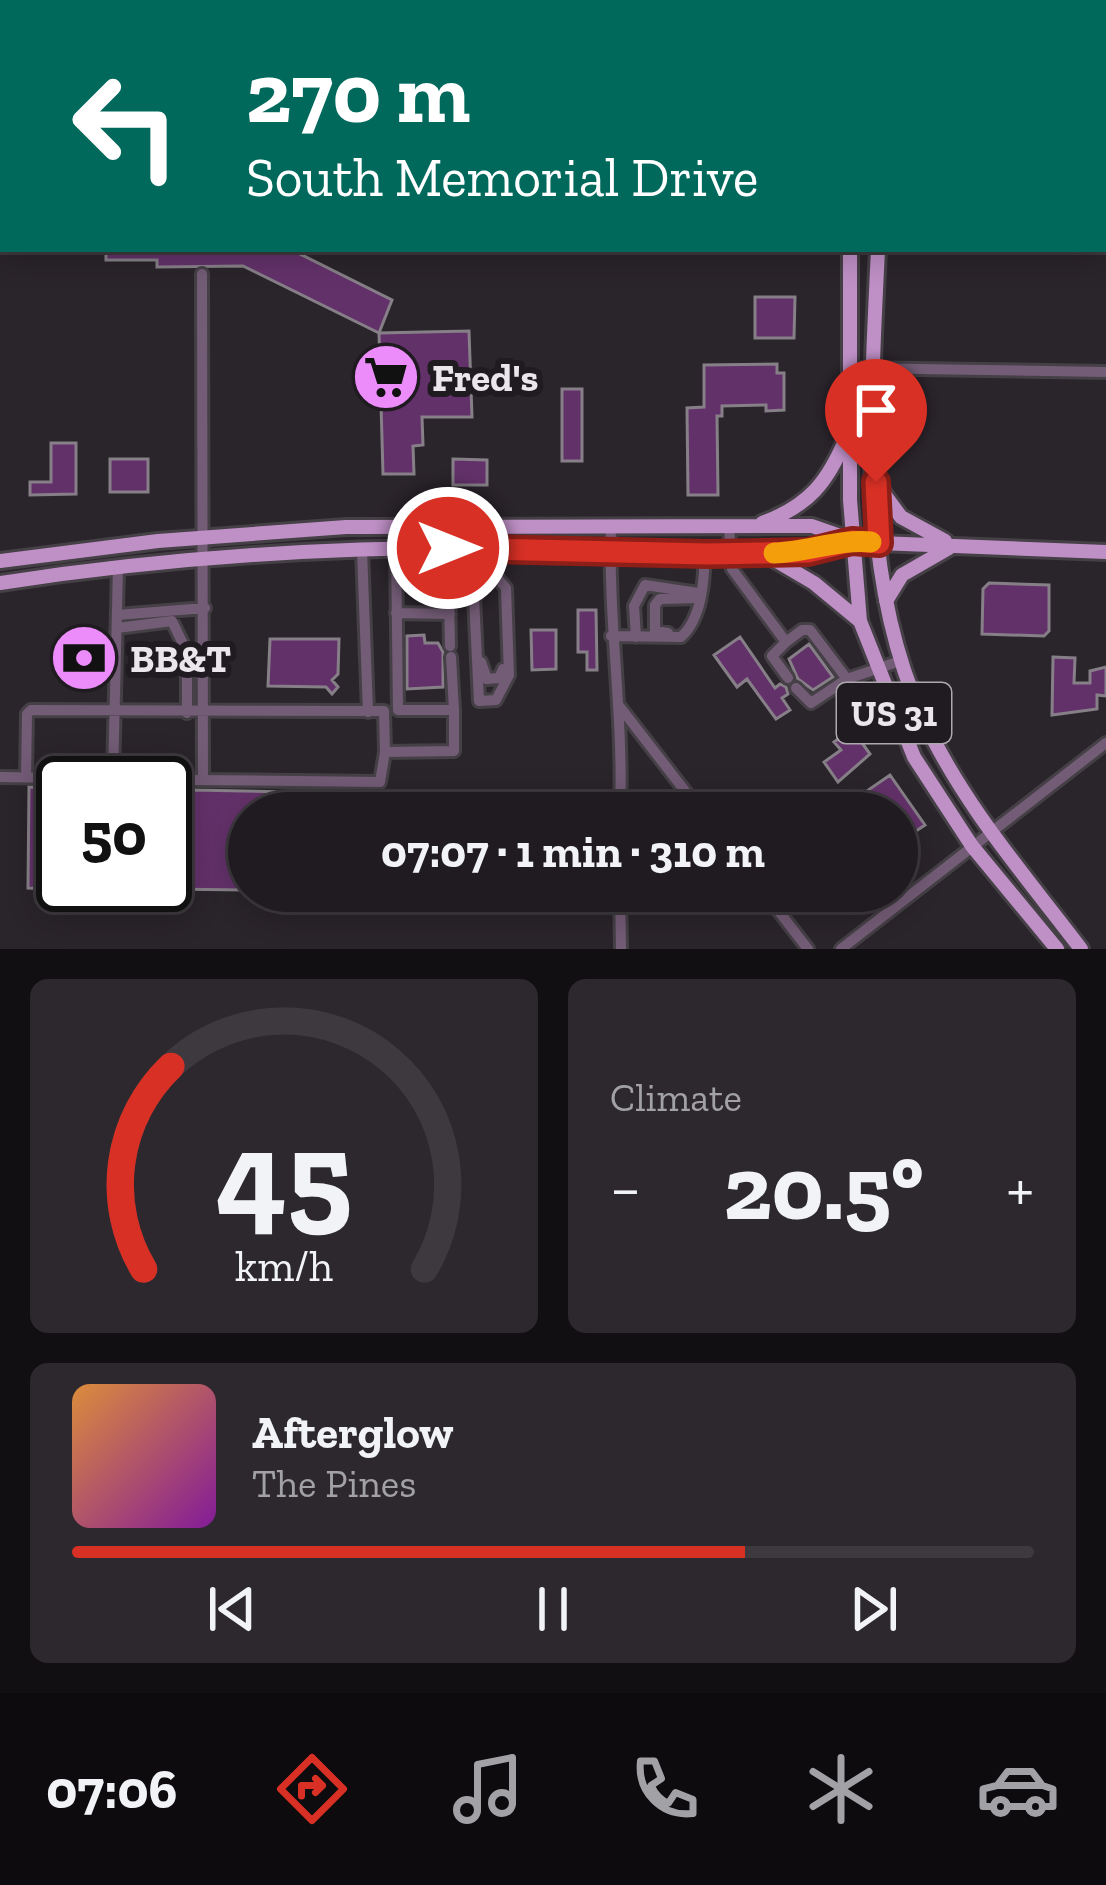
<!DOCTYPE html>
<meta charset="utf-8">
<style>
:root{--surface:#201b20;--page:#2d282d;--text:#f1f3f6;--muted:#a2a1a5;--line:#3d393e;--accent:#d93025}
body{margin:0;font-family:"Zilla Slab",serif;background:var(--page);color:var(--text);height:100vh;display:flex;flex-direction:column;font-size:45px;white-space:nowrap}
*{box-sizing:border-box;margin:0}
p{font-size:39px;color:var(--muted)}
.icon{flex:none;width:66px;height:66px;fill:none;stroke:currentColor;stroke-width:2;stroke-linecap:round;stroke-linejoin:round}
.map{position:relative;height:949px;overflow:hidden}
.panel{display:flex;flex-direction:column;gap:30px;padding:30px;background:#120f12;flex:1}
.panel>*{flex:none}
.top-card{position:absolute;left:0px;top:0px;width:1107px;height:252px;box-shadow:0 6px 30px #0003,0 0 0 3px var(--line);background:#00695c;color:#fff;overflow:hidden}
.speed{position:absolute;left:36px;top:756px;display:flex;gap:24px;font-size:60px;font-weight:700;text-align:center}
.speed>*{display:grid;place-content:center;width:156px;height:156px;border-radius:50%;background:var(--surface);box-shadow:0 6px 30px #0003,0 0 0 3px var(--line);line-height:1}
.speed .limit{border:6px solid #111;border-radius:18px;background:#fff;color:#111}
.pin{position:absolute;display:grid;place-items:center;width:102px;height:102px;color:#fff;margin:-123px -51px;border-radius:50% 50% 50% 0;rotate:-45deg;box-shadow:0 0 12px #0007}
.pin .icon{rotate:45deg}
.me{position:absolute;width:132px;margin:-66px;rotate:90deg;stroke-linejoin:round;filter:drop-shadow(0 0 9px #0008)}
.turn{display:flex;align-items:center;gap:42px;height:252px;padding:0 48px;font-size:54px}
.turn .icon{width:156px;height:156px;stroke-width:2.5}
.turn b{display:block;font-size:84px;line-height:102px}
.big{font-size:90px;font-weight:700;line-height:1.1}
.panel .widget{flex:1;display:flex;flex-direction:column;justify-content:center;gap:18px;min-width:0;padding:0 42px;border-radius:18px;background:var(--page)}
.panel .dial{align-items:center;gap:0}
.dial svg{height:312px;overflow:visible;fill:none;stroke:var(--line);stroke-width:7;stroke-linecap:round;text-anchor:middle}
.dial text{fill:var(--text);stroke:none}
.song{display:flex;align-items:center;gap:36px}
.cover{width:144px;height:144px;border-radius:18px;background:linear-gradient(135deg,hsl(30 70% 55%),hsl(290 70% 35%))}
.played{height:12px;border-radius:6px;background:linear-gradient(90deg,var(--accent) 70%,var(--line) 70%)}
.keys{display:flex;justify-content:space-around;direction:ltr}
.heat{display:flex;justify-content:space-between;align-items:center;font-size:66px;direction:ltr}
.panel .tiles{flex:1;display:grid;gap:30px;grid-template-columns:1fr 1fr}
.widget:last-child{grid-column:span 2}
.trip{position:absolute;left:228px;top:792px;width:690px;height:120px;border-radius:60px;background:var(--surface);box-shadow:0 6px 30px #0003,0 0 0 3px var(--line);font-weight:700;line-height:120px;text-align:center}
.menu{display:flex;height:192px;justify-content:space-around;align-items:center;background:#0d0b0d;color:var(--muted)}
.menu .icon{width:84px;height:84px}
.menu .active{color:var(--accent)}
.menu b{font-size:54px;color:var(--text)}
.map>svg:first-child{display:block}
.building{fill:#63316a;stroke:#867f87;stroke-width:3}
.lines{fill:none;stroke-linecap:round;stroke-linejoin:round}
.minor-casing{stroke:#453f46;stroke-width:16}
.major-casing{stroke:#453f46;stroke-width:20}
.minor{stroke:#735c76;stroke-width:10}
.major{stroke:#bf90c6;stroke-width:14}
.route-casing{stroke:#8d1f18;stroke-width:30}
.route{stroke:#d93025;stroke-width:21}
.slow{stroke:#f59e0b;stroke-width:21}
.labels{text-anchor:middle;stroke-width:12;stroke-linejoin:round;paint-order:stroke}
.shield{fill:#201b21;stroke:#ada9ae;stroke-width:3}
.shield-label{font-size:36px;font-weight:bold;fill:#eae6eb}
.poi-label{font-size:39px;font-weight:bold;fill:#eae6eb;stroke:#201b21;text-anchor:start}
</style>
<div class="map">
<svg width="1106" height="949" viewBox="0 0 1106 949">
<rect width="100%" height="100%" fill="#2a242b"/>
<path class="building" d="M106,249h184l102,51 -13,33 -136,-67 -86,1v-7h-51z
M755,297h40l-1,41h-39z
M469,331l3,86h-50l1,28 -10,1 1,28h-31l-4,-141z
M777,364v9h7v37l-18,1v-6l-44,1v10h-5l1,79h-30l-1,-87 17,-1v-42z
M562,389h20v72h-20z
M51,443h25v51l-46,1v-13h21z
M110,459h38v33h-38z
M453,459l34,1v25h-34z
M989,583l60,2v46l-5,5 -62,-2 1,-45z
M578,610h18l1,60h-10v-18h-9z
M531,630h25v39l-24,1z
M424,635l1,8h13l5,9v35l-36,2v-53z
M92,636l7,22 -6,7 12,9 -6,8 -12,-10 -6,6 -9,-7 -3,-27z
M740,637l35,51 5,-4 6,3 2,7 -6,4 8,12 -14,9 -29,-40 -10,8 -23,-32z
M270,639h69l-1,35 -6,6 6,7 -6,7 -6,-7 -58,-1z
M809,644l24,33 -20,13 -15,-11 -9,-20z
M1053,657l22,1 -1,25h16v-12l16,-4v29l-9,-1v14l-45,6z
M852,729l18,25 -32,28 -14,-20 17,-12 -7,-8z
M890,775l35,50 -12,8 -5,-7 -7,5 -4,-18h-8l-9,-12 -16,12h-29z
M29,787l34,1v96h-14v5l-21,-1z
M193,790l196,4v19h-140l-3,77 -81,-1v-98z"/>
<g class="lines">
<defs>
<path id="minor" d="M182,0v3
M521,0v3
M549,0v3
M1094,3l12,-3
M1104,176h2
M202,274l1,506
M851,368l255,4
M611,526c-3,96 13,191 9,287
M729,528l3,41 54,73 16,-12h8l37,49 53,-18
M448,548l2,98
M362,550l6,162
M494,574l12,14 3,87 -13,25 -17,1 -5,-103 20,-24v-26
M396,613l54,1
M117,615l88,-7
M117,628l55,-7 15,31v61
M668,633l-13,-2v-26l5,-6 40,-1
M611,636l70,1c21,-19 23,-55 24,-83
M636,637l-2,-31 11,-21 53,8
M786,642l-14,14 16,22
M451,657l3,53
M481,662l6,17 12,-1 4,-9
M796,688l15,15 36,-24
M620,707l82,106
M385,752l69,-1v-41h-56l-2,-161
M0,777c127,2 253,4 380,5l5,-30 -1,-41 -353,-1 -4,4 -1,63
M113,779l5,-212
M620,891l1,58
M763,891l45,58
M841,949l265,-206"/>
<path id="major" d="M851,3v-3
M885,3v-3
M850,249v251l10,121 54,136 58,89 85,103
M878,249c-7,154 -21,324 44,467 39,86 102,158 159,233
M876,483l25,34 44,24
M762,523c47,-17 66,-41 85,-87
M768,556l46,27 46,38
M0,561l158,-20 188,-14 466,-1 40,14 27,3 227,9
M0,583c168,-26 338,-37 508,-35 113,2 234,22 344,-8
M886,601l16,-26 47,-27"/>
</defs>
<use href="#minor" class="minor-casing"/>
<use href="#major" class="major-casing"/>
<use href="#minor" class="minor"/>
<use href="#major" class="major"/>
</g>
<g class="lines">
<defs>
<path id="route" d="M448,548l260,6 100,-2 44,-11 27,2 -3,-61"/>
</defs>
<use href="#route" class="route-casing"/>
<use href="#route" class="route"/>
<path class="slow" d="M774,553c33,-1 65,-14 97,-11"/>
</g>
<defs>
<symbol id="supermarket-disc" viewBox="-11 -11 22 22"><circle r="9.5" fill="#ec8cfb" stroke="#201b21"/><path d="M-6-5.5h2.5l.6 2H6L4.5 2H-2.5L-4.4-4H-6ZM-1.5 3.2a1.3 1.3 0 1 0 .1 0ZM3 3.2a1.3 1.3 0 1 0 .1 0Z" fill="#111"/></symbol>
<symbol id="bank-disc" viewBox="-11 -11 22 22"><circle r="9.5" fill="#ec8cfb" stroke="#201b21"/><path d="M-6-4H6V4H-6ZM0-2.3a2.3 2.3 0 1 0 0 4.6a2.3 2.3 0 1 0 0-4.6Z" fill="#111"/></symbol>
</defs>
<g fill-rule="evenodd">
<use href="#supermarket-disc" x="348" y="339" width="76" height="76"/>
<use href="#bank-disc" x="46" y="620" width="76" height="76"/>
</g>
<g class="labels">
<rect class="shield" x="837" y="683" width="114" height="60" rx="9"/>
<g class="shield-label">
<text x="894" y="726">US 31</text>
</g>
<g class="poi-label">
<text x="432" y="391">Fred's</text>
<text x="130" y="672">BB&amp;T</text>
</g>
</g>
</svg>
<div class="speed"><div class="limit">50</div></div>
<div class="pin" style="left:876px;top:482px;background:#d93025"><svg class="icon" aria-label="arrive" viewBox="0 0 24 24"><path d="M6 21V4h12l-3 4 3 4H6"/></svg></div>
<svg class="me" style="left:448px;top:548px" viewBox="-20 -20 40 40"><circle r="17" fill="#d93025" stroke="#fff" stroke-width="3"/><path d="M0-11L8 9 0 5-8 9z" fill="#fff"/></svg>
<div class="trip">07:07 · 1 min · 310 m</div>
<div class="top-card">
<div class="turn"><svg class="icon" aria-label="left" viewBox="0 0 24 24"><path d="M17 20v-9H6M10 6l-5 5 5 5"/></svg><div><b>270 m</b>South Memorial Drive</div></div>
</div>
</div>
<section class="panel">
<div class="tiles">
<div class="widget dial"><svg viewBox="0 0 100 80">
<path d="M14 69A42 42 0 1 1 86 69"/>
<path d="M14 69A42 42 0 0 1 21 17" stroke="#d93025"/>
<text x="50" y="56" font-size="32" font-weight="700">45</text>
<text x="50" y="72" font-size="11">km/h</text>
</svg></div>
<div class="widget"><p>Climate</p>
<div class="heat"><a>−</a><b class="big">20.5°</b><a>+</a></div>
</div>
<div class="widget">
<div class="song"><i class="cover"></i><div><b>Afterglow</b><p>The Pines</p></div></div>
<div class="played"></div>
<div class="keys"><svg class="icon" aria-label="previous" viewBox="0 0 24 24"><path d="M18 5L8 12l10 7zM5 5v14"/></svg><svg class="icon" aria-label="pause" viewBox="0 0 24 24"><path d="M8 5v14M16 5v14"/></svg><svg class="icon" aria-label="next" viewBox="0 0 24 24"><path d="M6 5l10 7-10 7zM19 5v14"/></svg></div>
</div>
</div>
</section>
<nav class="menu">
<b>07:06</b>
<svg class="icon active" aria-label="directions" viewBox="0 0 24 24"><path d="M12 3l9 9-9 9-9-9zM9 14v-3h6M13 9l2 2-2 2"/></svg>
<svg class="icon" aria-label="music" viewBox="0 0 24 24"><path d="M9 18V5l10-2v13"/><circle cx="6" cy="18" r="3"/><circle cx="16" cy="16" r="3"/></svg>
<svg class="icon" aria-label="phone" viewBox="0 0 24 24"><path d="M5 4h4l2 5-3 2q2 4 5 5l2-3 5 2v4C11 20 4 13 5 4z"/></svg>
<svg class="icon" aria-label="climate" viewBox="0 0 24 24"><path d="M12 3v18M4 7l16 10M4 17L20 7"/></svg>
<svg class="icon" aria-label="car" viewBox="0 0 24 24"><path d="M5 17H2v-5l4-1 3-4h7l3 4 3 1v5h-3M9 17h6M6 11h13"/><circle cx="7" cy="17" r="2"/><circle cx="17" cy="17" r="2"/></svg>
</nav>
